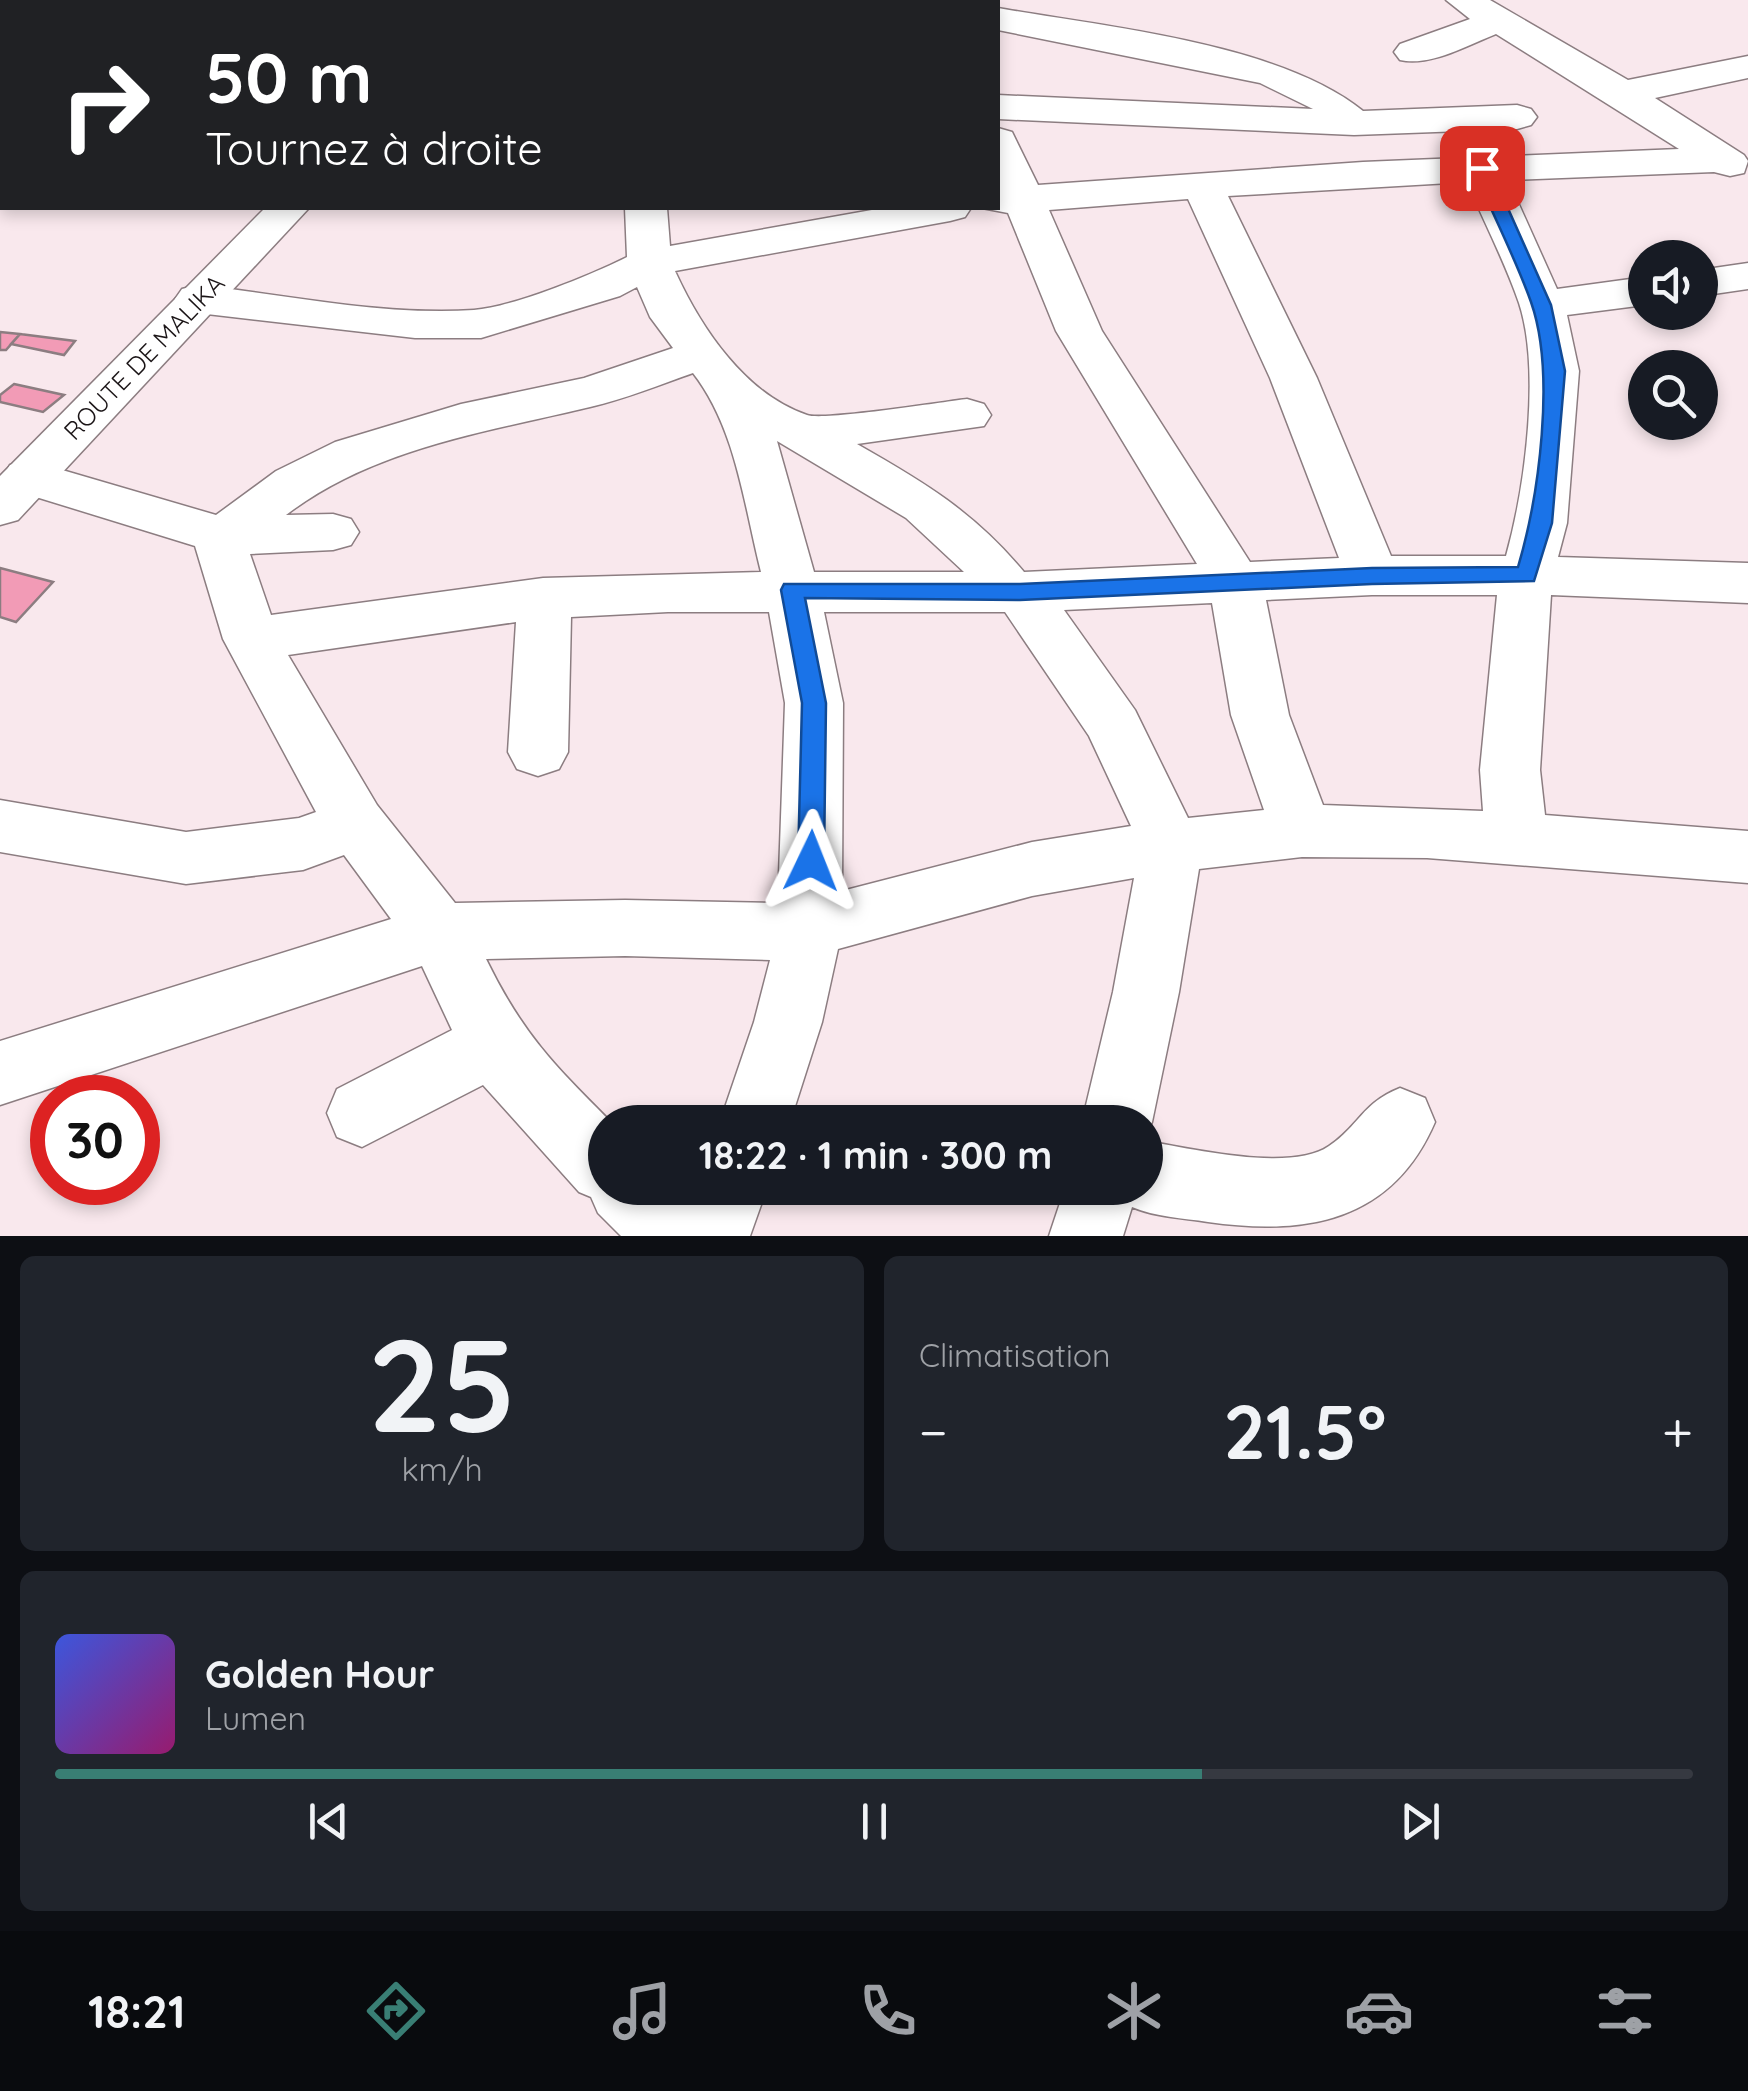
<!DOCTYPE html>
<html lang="fr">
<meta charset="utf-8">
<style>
:root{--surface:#171b24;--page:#20242c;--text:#f1f3f6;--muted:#9ea1a6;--line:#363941;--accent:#397e74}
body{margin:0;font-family:Quicksand,sans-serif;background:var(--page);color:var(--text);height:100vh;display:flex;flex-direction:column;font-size:38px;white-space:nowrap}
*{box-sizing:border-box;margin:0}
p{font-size:32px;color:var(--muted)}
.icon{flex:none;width:55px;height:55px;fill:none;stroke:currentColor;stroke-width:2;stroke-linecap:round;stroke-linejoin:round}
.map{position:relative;height:1236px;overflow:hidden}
.drawer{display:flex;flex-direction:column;gap:20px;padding:20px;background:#0d0f14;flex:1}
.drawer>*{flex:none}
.top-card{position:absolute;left:0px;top:0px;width:1000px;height:210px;box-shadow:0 5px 15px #0003;background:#202124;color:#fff;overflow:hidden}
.tools{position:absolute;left:1628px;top:240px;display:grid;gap:20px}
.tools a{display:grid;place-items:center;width:90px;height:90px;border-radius:50%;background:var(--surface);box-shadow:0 5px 15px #0003;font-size:50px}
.speed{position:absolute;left:30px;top:1075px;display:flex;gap:20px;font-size:50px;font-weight:700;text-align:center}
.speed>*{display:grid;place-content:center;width:130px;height:130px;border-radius:50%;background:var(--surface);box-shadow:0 5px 15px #0003;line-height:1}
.speed .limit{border:15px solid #d22;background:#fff;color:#111}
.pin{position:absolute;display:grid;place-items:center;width:85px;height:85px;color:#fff;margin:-42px;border-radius:20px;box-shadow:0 5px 15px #0006}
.me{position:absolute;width:110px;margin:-55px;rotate:2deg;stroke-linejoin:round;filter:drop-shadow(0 0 8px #0008)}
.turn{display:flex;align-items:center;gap:35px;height:210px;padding:0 40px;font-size:45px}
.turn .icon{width:130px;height:130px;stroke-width:2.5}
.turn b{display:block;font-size:70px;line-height:85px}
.big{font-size:75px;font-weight:700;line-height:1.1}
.drawer .card{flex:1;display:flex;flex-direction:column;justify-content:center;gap:15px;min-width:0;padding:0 35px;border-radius:15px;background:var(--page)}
.drawer .dial{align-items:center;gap:0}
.dial b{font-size:130px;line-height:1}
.song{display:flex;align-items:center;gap:30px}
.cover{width:120px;height:120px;border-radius:15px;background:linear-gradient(135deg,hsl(230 70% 55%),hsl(320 70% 35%))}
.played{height:10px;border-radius:5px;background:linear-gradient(90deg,var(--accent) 70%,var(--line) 70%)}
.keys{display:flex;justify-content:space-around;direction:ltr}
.heat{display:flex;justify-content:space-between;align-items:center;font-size:55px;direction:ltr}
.drawer .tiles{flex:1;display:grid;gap:20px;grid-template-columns:1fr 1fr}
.card:last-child{grid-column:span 2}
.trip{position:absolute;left:588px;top:1105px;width:575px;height:100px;border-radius:50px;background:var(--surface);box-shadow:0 5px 15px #0003;font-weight:700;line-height:100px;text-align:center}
.tab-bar{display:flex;height:160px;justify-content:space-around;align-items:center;background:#090b0e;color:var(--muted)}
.tab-bar .icon{width:70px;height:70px}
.tab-bar .selected{color:var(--accent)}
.tab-bar b{font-size:45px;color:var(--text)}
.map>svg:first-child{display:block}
.building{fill:#f29bb6;stroke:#8c7d81;stroke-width:2.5}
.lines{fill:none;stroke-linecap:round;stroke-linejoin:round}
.minor-casing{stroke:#8c7d81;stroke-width:3}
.major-casing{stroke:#8c7d81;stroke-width:3}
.minor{fill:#fff;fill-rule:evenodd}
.major{fill:#fff;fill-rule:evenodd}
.route{fill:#1a73e8;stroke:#114b97;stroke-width:2.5}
.labels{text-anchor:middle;stroke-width:10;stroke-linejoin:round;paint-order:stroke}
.street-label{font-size:25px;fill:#1a1416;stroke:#fff}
</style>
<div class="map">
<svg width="1748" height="1236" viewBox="0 0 1748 1236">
<rect width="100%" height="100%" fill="#f9e8ed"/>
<path class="building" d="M0,332l20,2 -14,16h-6z
M20,334l55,7 -11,14 -53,-11z
M14,384l50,11 -21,17 -43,-10v-7z
M0,568l53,14 -37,40 -16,-5z"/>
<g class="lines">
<defs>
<path id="minor" d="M651,0h36v2h-36z
M918,0h36l2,2h-36z
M1446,0h44l138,80 120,-24v22l-93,20 89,57 4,6 -4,12 -14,3 -16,-4 -206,8 49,109 88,-12v28l-78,10 12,56 -12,152 -9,34 190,6v40l-197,-8 -11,175 5,45 203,16v52l-321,-25 -125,-1 -103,12 -20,123 -27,130 -7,17v-17h-63l31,-130 21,-114 -102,18 -194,53 -16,73 -32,100h-70l34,-100 16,-62 -145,-4 -139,3c36,74 68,106 125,163h-6v66h71l14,12 5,-12h72l-17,48h-129l-23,-23 -7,-16 -12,-5 -96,-107 -121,62 -25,-10 -10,-24 10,-24 115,-59 -30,-64 -422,139v-64l391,-122 -47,-64 -41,15 -117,14 -186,-32v-52l186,32 113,-14 17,-6 -93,-173 -28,-93 -185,-57 -7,-12 7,-12 18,-5 188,55 60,-44 59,-29 126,-38 123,-26 89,-30 -23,-31 -13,-30 -17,9 -139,42h-66l-217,-25 -16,-4 -7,-10 7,-10 16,-4c90,10 186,31 276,25 39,-3 117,-35 153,-53l-2,-49h42l3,38 213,-38h88l-6,9 -15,4 -275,50c26,57 70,123 132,144 16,6 134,-13 160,-16l17,5 7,11 -7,11 -127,18c67,38 117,68 167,128l173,-8 -141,-233 -48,-118 -26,-5h16v-80l14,4 26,53 325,-23 316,-13 -183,-115c-28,11 -66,33 -96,26l-6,-8 6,-8 70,-25zM1467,182c17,40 38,80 52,121 22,67 6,185 -13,253h-115l-74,-178 -89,-182zM1188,199l82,179 69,180 -89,4 -148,-231 -53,-121zM693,373c43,55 51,132 68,199l-218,6 -272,37 -21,-61 83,-4 18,-5 8,-13 -8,-13 -18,-5 -47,1c87,-67 200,-83 304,-108 35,-8 69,-22 103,-34zM777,441l129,77 58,54h-150zM1372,595h125l-17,175 3,41 -160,-6 -34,-90 -23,-115zM1212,603l19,112 33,95 -76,8 -53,-108 -71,-100zM668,612h101l16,91 -7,200 -153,-3 -170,3 -78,-98 -89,-150 228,-33 -8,130 9,17 21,7 21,-7 9,-17 3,-135zM824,612h181l84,124 42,90 -99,16 -190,49 1,-188z
M998,8c107,19 281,35 365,103l154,-6 14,4 6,8 -6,8 -14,4 -163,6 -356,-16v-24l315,14 -53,-26 -262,-53z
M2,179v26l-2,1v-26z
M1748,263v26l-48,7v-26z
M1400,1088l25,10 10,24c-43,100 -129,114 -227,100 -25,-4 -53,-5 -76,-15l-9,29h-74l16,-48h80v-47c46,7 145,32 184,5 30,-20 33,-43 71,-58z"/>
<path id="major" d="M265,208h44l-291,312 -18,5v-49z"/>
</defs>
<use href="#minor" class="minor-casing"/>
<use href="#major" class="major-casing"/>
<use href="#minor" class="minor"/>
<use href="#major" class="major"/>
</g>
<path class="route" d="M1476,165l14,3 61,137 14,66 -13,152 -18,58 -162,3 -352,16 -215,-2 21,105 -2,158 -4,7 -9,4 -9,-4 -4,-7 4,-158 -21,-113 3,-6h236l352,-16 146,-1c21,-71 38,-194 13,-265 -16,-45 -39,-89 -58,-134z"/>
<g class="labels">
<g class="street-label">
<text transform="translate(144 357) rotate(-46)" y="9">ROUTE DE MALIKA</text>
</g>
</g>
</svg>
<div class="tools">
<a><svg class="icon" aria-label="sound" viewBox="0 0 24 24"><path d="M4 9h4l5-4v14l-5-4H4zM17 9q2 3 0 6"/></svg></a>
<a><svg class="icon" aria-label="search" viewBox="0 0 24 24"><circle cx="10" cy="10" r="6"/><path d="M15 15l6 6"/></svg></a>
</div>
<div class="speed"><div class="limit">30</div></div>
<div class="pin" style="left:1482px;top:168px;background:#d93025"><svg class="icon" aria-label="arrive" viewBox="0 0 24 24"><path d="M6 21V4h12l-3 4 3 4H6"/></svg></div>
<svg class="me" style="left:811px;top:861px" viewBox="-20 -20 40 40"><path d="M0-17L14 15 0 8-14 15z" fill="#1a73e8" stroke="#fff" stroke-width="4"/></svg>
<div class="trip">18:22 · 1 min · 300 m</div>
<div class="top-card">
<div class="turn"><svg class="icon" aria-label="right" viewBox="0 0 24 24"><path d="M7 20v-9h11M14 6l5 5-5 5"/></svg><div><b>50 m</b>Tournez à droite</div></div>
</div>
</div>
<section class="drawer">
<div class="tiles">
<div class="card dial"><b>25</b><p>km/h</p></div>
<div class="card"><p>Climatisation</p>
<div class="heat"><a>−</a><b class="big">21.5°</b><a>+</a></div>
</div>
<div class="card">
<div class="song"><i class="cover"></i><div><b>Golden Hour</b><p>Lumen</p></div></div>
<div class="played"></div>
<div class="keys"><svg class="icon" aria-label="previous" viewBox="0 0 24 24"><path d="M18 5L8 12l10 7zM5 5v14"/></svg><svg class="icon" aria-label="pause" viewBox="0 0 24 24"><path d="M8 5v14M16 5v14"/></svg><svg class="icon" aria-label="next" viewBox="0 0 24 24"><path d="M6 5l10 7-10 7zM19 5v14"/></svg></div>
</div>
</div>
</section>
<nav class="tab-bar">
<b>18:21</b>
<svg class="icon selected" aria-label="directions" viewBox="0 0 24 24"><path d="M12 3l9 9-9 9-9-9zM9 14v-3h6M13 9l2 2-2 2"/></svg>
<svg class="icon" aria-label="music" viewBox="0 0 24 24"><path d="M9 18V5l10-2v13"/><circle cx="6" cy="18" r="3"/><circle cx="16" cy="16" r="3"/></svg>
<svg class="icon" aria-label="phone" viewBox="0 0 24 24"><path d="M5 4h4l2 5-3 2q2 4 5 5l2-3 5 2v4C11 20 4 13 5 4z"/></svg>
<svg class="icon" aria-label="climate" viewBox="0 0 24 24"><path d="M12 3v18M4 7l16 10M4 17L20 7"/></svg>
<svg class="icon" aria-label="car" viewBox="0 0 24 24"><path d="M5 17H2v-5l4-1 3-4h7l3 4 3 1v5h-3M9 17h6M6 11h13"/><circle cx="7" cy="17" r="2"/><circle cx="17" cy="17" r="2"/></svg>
<svg class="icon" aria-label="filters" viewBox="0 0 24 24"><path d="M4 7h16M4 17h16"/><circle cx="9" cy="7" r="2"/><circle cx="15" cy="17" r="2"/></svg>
</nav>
